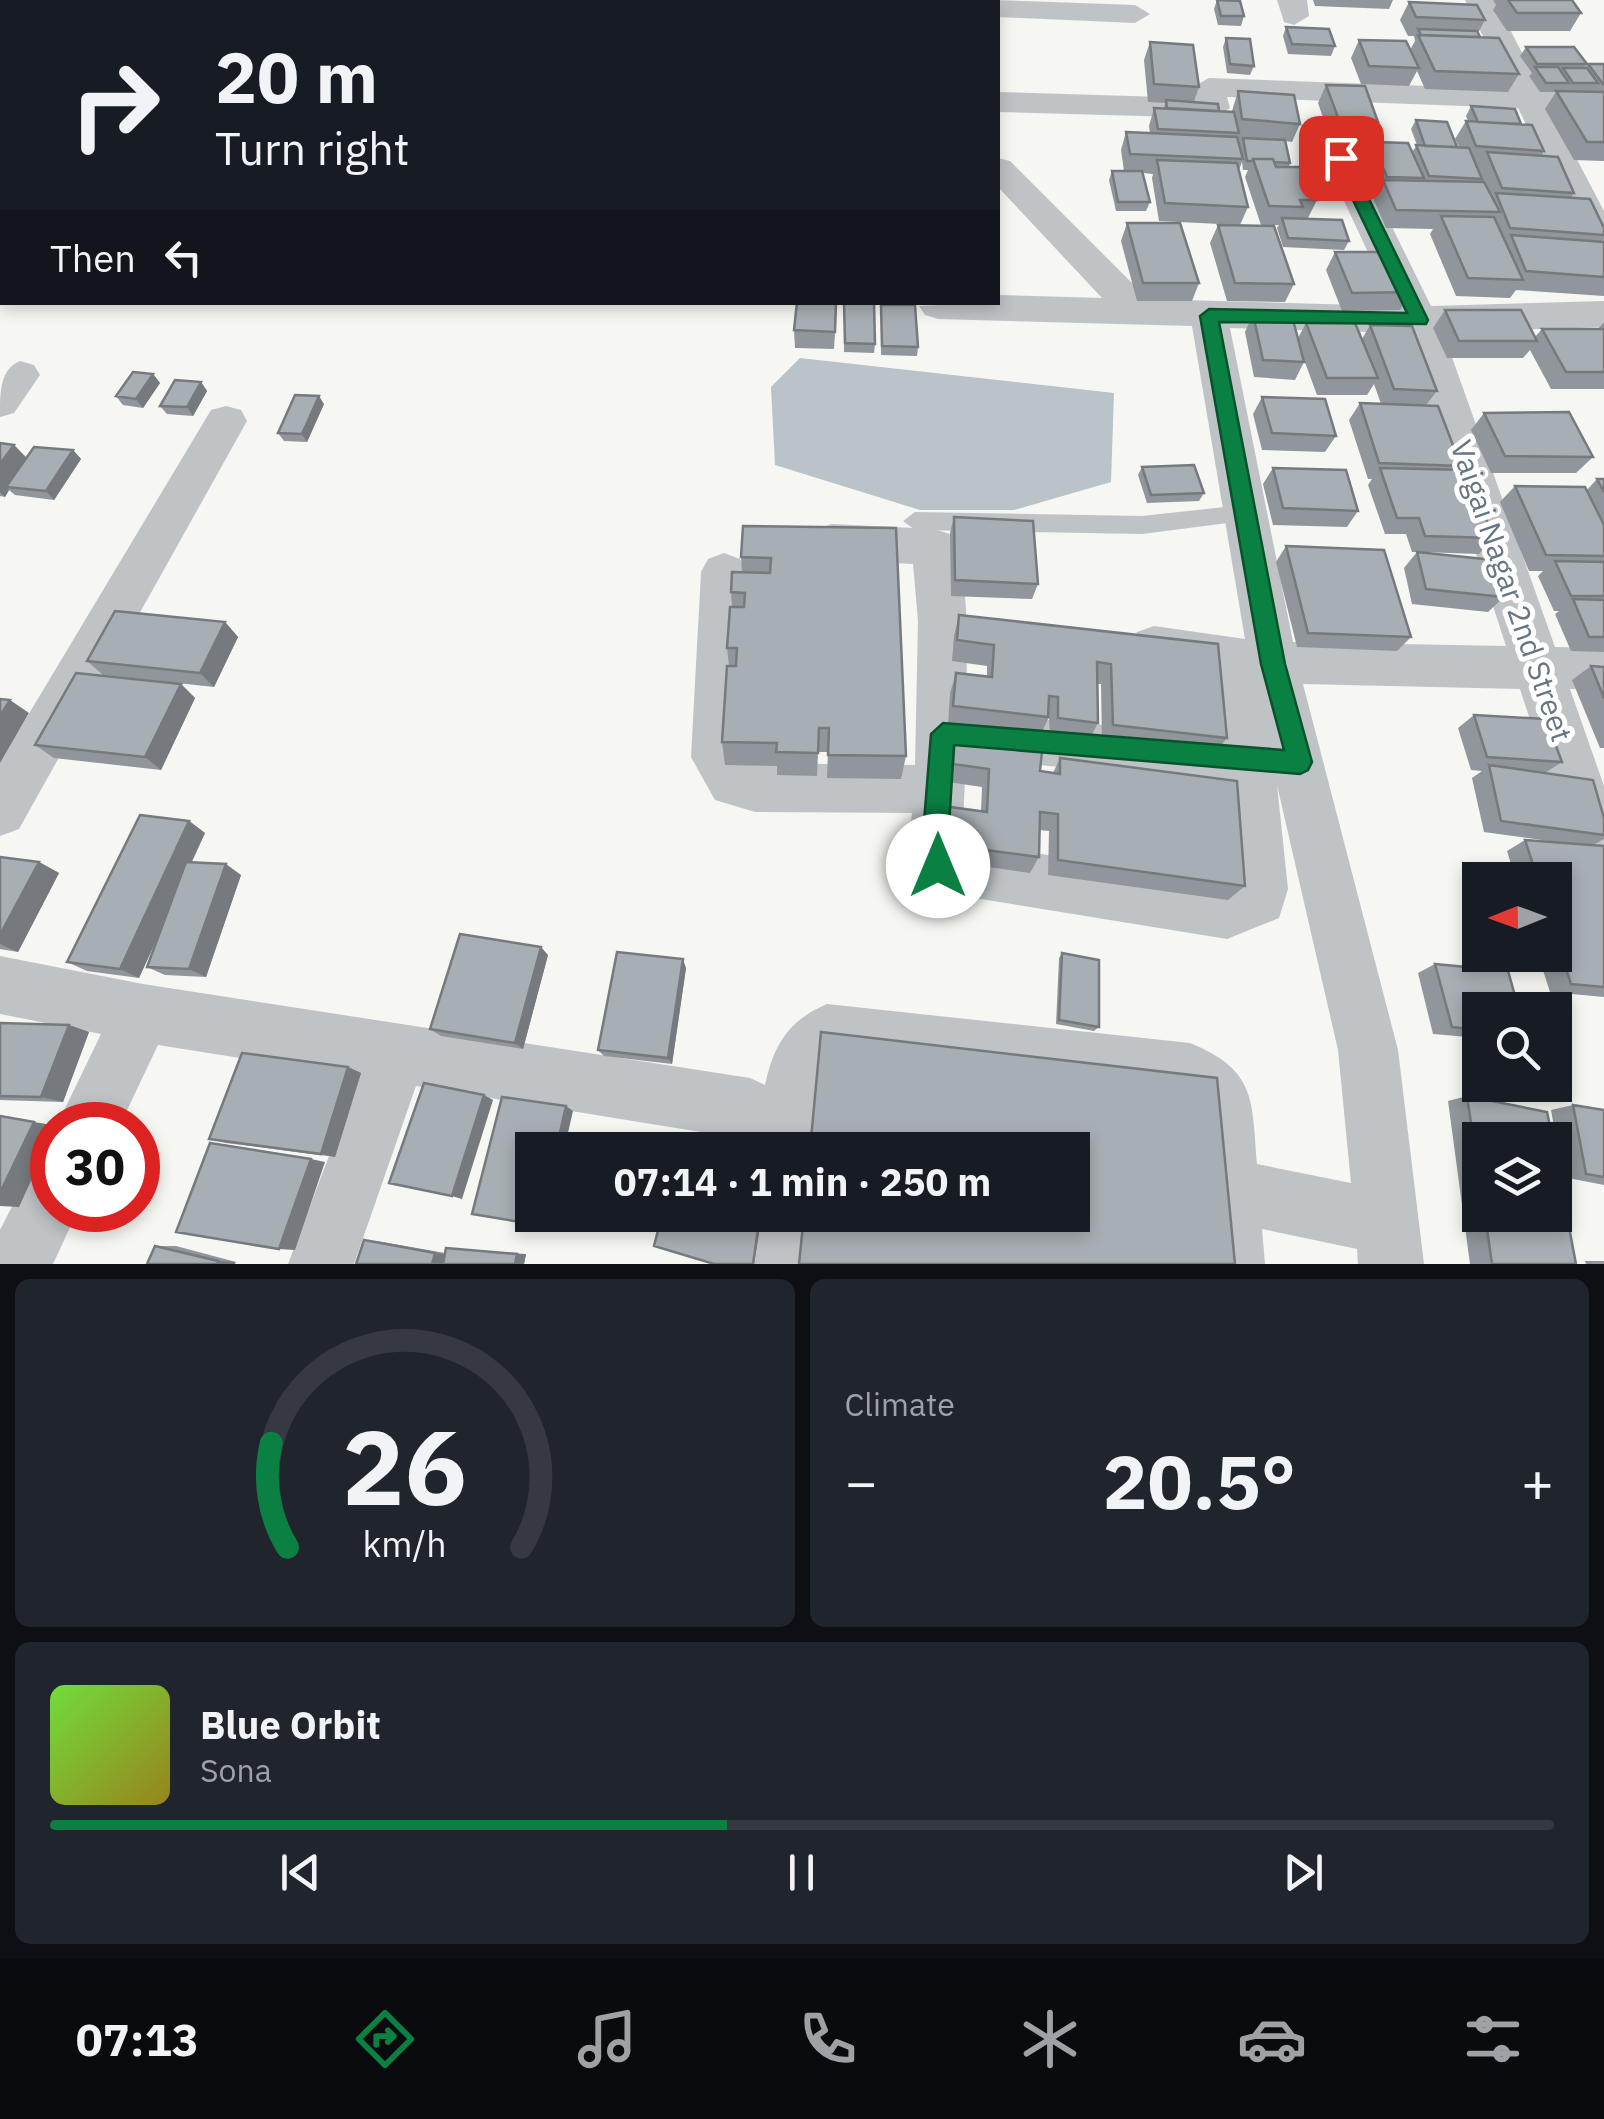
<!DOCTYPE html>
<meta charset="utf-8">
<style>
:root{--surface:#171b24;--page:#20242c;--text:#f1f3f6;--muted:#9ea1a6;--line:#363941;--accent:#0b8043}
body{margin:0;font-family:"IBM Plex Sans",sans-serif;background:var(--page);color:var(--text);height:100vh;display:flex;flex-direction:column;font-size:38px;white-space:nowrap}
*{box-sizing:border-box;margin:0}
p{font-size:32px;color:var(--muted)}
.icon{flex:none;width:55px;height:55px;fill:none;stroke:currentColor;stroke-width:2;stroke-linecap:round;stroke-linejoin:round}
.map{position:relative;height:1264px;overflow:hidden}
.side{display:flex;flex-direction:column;gap:15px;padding:15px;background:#0d0f14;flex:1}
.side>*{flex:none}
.top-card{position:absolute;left:0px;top:0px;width:1000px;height:305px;box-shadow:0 5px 15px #0003;background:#171b24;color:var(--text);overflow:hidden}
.needle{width:65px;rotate:269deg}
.controls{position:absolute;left:1462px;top:862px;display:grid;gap:20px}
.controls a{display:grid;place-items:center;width:110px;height:110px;border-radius:0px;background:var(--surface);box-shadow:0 5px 15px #0003;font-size:50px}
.speed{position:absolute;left:30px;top:1102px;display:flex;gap:20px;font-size:50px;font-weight:700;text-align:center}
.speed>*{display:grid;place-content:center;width:130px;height:130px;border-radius:50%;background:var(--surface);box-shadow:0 5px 15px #0003;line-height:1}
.speed .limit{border:15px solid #d22;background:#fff;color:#111}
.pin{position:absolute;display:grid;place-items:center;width:85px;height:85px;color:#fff;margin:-42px;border-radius:20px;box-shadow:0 5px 15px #0006}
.me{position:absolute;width:110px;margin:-55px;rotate:0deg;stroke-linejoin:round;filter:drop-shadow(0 0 8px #0008)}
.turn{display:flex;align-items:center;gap:35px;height:210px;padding:0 50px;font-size:45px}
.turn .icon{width:130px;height:130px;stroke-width:2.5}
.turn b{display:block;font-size:70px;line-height:85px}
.then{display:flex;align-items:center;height:95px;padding:0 50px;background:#0003;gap:20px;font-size:38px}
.big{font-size:75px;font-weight:800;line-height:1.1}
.side .widget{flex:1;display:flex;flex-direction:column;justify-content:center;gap:15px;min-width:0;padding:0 35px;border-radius:15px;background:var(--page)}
.side .dial{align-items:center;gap:0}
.dial svg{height:260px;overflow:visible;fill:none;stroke:var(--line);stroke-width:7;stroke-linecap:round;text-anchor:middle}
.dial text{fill:var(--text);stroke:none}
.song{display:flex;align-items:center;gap:30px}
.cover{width:120px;height:120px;border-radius:15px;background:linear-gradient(135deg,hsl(100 70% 55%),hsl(50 70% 35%))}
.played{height:10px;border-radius:5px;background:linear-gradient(90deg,var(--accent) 45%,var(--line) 45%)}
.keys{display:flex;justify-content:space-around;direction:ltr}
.heat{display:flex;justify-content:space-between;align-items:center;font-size:55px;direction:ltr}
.side .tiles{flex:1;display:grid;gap:15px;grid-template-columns:1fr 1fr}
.widget:last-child{grid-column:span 2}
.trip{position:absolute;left:515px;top:1132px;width:575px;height:100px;border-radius:0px;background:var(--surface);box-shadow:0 5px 15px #0003;font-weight:800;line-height:100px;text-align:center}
.dock{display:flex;height:160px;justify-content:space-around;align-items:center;background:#090b0e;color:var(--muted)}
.dock .icon{width:70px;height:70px}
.dock .selected{color:var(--accent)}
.dock b{font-size:45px;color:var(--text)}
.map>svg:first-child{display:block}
.water{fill:#b9c3c8}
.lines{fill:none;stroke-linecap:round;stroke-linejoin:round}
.service{fill:#bfc3c6;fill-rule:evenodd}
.minor{fill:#bfc3c6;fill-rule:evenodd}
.wall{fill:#90969b}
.shaded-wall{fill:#767a7e}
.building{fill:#a8afb4;stroke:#767a7e;stroke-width:2.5}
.route{fill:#0b8043;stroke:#07532c;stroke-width:2.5}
.labels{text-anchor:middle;stroke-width:10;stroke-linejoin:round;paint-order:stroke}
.street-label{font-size:30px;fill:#677582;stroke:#fff}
</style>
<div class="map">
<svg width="1604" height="1264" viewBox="0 0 1604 1264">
<rect width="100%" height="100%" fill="#f6f6f3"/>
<path class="water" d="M800,358l314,35 -3,89 -97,28h-94l-145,-45 -4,-78z"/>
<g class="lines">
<path class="service" d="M1243,505l12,9 -4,6 -109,14 -227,-4 -12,-9 12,-9 227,4z"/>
<path class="minor" d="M894,0h30l1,2h-29z
M995,0l140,5 15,9 -15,9 -137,-6v-15h-11z
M1277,0h30l2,16 -15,9 -10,-3z
M1465,0h30l46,90 63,2v20l-53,-2 53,101v47l-13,-4 -5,-8 -68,-138 -291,-11 3,11 -16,10 -216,-6v-20l198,6 -3,-11 16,-9 300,11z
M1341,148l12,3 5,7 73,148 173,-5v26l-161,5 112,315 49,1v42l-34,-1 34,97v102l-19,-7 -8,-19 -57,-173 -217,-5 95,366 26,214h-66l-1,-15 -95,-20 3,35h-66l-7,-153 -10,-9 -348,-38 -8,20 -3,66h-62l1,-15 -12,5 -334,-54 -62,178h-66l71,-187 -201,-32 -38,80h-63l44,-91 -101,-20v-58l143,28 607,94 15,7c9,-41 24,-65 62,-81l363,39c66,27 62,56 67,121l94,19 -13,-133 -61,-265 11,104 -9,29 -52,21 -289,-47 -19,-7 -12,-25 5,-47 -157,-1 -40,-12 -24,-43 10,-185 7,-13 16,-6 16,6 7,13 -4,180 6,11 166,2 3,-144 -5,-57 -81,-4 -16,-5 -6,-13 6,-13 16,-5 102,5 16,5c23,46 16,127 16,178l254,24 -4,-60 -79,-14 -7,-15 7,-15 17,-6 91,13 -53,-313 -254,-7 -13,-4 -6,-9 79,-4v-7l104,3 -104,-111v-29l12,3 138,138 245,7 -69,-148 5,-7zM1230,328l174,5 102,313 -213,-4zM966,758l258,25 9,98 -271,-38z
M20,361l14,4 6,10 -26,38 -14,4c0,-25 0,-48 20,-56z
M226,406l15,4 6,11 -228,408 -19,7v-74l211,-352z
M52,1164v46h26l-25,54h-53v-34l29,-57z
M754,1215h64l-4,49h-66z"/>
</g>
<path class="wall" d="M1217,0l27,16 -3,10 -23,-1 -4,-16z
M1313,0h80l-4,9 -74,-3z
M1493,0h79l9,13 -11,18h-63l-14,-21 3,-5z
M1409,2l76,18 -7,13 2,4 39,37 -11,18 -83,-3 -8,-18 -8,15 -48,-2 -10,-26 8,-18 51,10 5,-9 -1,-5h-6l-8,-16z
M1286,27l49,19 -4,10 -43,-2 -5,-18z
M1226,38l28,28 -4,9 -23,-2 -4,-26z
M1150,42l49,45 -5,15 25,9h13l6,-20 62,33 -8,18 -7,-1 5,22 -1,4 28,33 -9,18 -11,1 52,22 -5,9 -61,-3 -6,-19 2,-3h-18l-16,-48 3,-7h-5l-1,-8 -3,8 9,37 -8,18 -81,-4 -7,-43 1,-4 -10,-1 7,29 -4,9h-30l-7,-31 3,-9h12l-3,-21 5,-18 24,1 -1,-7 5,-18h10l1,-5 -17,-1 -4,-42z
M1526,47l61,17 -3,4 4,-4h16v97l-30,-1 -29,-51 11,-17h-16l-11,-16 3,-3 -12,-17z
M1326,85l52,37 -9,18 -39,-2 -12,-35z
M1471,106l50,18 23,27 -3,5 33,37 -3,5 33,30v11l-2,3h2v54l-88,-6 -6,8 -54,-2 -26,-62 3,-5 -47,-1 -13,-30 3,-6 -14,-32 10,-18 40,10 5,-7 -6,-16 5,-9 43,27 -4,-8 11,-18h2l-2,-5z
M1127,223l72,60 -7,18h-55l-16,-60z
M1218,225l76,59 -9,18 -58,-1 -17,-58z
M1335,252l76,40 -11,18 -58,1 -16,-41z
M837,302l-3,47 -39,-1 -1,-18z
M844,302l31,42 -1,9 -30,-1z
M881,305l37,42 -1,9 -36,-1z
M1445,310l90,27 7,-8h56l6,-7v67h-53l-21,-39 -7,8h-76l-14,-30z
M1253,314l45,24 8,-15 56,16 8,-14 67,66 -11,14 35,61 -4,4 37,68 -15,16 -58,-2 83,45 -16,15 -76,-8 -8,-36 13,-16h-5l-6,-18h-21l-17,-49 4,-6h-4l-19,-59 11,-17 21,1 -7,-20 -7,11h-50l-14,-38 1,5 -9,18 -41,-3 -9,-45z
M153,374l7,9 -17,25 -20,-3 -7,-9z
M201,382l6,9 -14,25 -26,-2 -7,-8z
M1262,397l74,39 -11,16 -63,-2 -9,-36z
M324,404l-17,38 -23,-1 -6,-8z
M1484,413l109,44 -17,16h-85l-20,-43z
M0,443l14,2 13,13 46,-8 8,9 -27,41 -39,-5 -6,-5 -4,7 -5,-1z
M1142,467l62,26 -5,8 -52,2 -9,-28z
M1273,468l85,43 -11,16 -74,-2 -10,-41z
M1597,479h7v173l-33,-1 -16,-37 4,-3h-5l-16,-35 5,-5h-14l-29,-69 15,-16 72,4z
M954,517l84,67 -6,15 -81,-3 -1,-63z
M896,528l10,228 -5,23 -74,-1 1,-26h-10l-1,24 -40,-1v-9l-52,-1 -3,-23 7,-76 -2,-18 5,-41 -1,-15 11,-20 -1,-15z
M1286,546l125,91 -14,14 -100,-4 -21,-85z
M959,615l259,29 9,94 -15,19 -110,-13 -1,-60h-3v39l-10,19 -38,-5 -1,-20 -9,19 -92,-11 2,-32 6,-20 31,4v-11l-35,-5 2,-25z
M225,622l13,15 -24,50 -111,-12 -16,-14z
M1591,666l13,1v81h-4l-28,-68z
M181,684l14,14 -34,72 -107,-12 -19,-13z
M1474,715l88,47 -17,11 59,45v21l-11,6 11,1v151l-54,-5 -12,-37h17v-75h-39l-9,-29 18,-11 24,1 -65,-9 -12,-54 10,-7 -11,-1 -13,-42z
M955,739l85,32 13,2 7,-15 185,128 -17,14 -180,-25 1,-44 -10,-1v27l-9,16 -89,-13 4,-36 5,-17 31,5 1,-25 -34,-5 1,-24z
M189,821l16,12 -14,29 50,13 -35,102 -41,-2 -18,-8 14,-37 -22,48 -52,-7 -20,-9z
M0,857l39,5 20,11 -41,79 -18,-3z
M1062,953l37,74 -5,4 -38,-7 3,-66z
M548,955l-25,94 -82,-13 -11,-7z
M1435,964l45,46v28l-47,-4 -15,-61z
M686,968l-14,96 -68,-8 -6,-6z
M0,1023l69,2 20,7 -26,70 -63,-2z
M348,1067l13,6 -26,84 -109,-14 -17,-4z
M1467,1096l13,44v75h75l21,49h-106l-22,-163z
M1573,1105l31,5v75l-41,-8 -12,-67z
M364,1240l13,1 68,12 1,-5 80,6 -2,10h-168z
M155,1246h21l60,16 -89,2z
M1585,1261h19v3h-18z"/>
<path class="shaded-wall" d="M2,28v27l-1,1 -1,-26z
M153,374l7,9 -17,25 -7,-9z
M201,382l6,9 -14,25 -6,-9z
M319,396l5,8 -17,38 -5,-8z
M14,445l16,17 -24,25 3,3 -4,7 -5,-5v-28z
M73,450l8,9 -27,41 -8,-9z
M225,622l13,15 -24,50 -14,-14z
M181,684l14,14 -34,72 -16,-13z
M10,700l19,13 -29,50v-47z
M189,821l16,12 -66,145 -19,-9z
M39,862l20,11 -41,79 -18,-8v-9z
M226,864l15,11 -35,102 -17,-8z
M541,947l7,8 -25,94 -8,-6z
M683,959l3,9 -14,96 -4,-6z
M69,1025l20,7 -26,70 -22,-5z
M348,1067l13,6 -26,84 -14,-3z
M484,1095l9,5 -31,99 -10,-3z
M566,1106l7,5 -9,39h-8z
M34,1122l18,3v10l-33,72 -19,-1v-13z
M311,1159l14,3 -30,88 -16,-1z
M540,1215h9l-3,11 -8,-1z
M760,1215h2l-8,49h-1z
M435,1253l11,1 -2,10h-12z
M517,1254h9l-2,10h-9z
M218,1261l18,1 -1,2h-18z"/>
<path class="building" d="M0,0h20l13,2h-31v26l-2,2z
M1217,0l23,1 4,15h-23z
M1508,0h64l9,13h-64z
M1409,2l68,3 8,15 -69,-3z
M1286,27l43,2 6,17 -43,-2z
M1418,29l59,2 3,6 -59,-2z
M1418,35l81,3 20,36 -84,-3z
M1226,38l24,1 4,27 -24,-2z
M1359,40l47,1 13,27 -50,-2z
M1150,42l43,3 6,42 -45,-3z
M1526,47h48l13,17h-50z
M1588,64h16v20h-1z
M1535,67h23l11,16h-23z
M1563,68h24l11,15h-25z
M1326,85l39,1 13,36 -39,-2z
M1238,91l56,4 6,29 -58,-5z
M1556,91l48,1v50h-17z
M1166,100l52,4 1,7 -52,-3z
M1471,106l44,3 6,15 -43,-2z
M1154,108l80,4 5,21 -81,-4z
M1416,120l31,2 10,25 -32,-1z
M1466,121l66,4 12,26 -68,-5z
M1126,132l111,5 6,22 -113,-5z
M1243,138l42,2 5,23 -16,-1 -1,-3h-20v2h-6z
M1372,142l36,1 16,35 -37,-1z
M1416,145l53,3 13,31 -53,-3z
M1487,152l71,5 16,36 -72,-5z
M1253,159h20l3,8h27l14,33h-17l3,7 -34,-1z
M1157,160l80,3 11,44 -83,-4z
M1112,171h30l8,31h-32z
M1383,180l101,2 16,30 -104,-2z
M1496,193l94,6 14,29v7l-94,-7z
M1441,216l53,1 29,63 -55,-2z
M1282,218l60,2 7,21 -61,-3z
M1127,223h53l19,60h-56z
M1218,225l56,1 20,58 -59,-1z
M1511,235l93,7v35l-78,-6z
M1335,252h57l19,40 -59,1z
M797,302h39l-1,30 -41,-2z
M844,302h30l1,42 -30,-1z
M881,305h34l3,42 -36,-1z
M1445,310h76l16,31h-78z
M1253,314l39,2 12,46 -41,-2z
M1306,323h49l23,55h-51z
M1370,325l42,1 25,65 -43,-2z
M1542,329h62v43h-38z
M133,372l20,2 -17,25 -20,-3z
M175,380l26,2 -14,25 -27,-1z
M295,395l24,1 -17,38 -24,-1z
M1262,397l63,2 11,37 -64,-3z
M1360,403l78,3 23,60 -82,-3z
M1569,412l24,45 -88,-1 -21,-43z
M0,443l14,2 -14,19z
M34,447l39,3 -27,41 -40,-4z
M1194,465l10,28 -53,2 -9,-28z
M1273,468l73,2 12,41 -75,-3z
M1380,468l86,2 28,68 -69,-2 -6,-18h-22z
M1597,479h7v13z
M1515,486l70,1 19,38v31l-58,-1z
M954,517l79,4 5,63 -83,-4z
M743,526l153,2 10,228 -78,-1 1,-27h-10l-1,25 -42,-1 1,-9 -55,-1 5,-76h9l1,-18h-10l3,-41h14l1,-14 -14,-1 1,-20 38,1 1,-15 -30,-1z
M1286,546l98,4 27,87 -103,-4z
M1417,552l76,8 11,37 -78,-8z
M1555,561l49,1v34h-33z
M1573,599l31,1v37h-15z
M115,611l110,11 -25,51 -113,-12z
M959,615l259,29 9,94 -114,-13 -2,-61 -14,-2 1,61 -40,-5v-21l-9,-1 -1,21 -95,-11 3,-33 36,4 2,-32 -37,-5z
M1591,666l13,1v31z
M76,673l105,11 -36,73 -110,-12z
M0,699l10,1 -10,16z
M1474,715l72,4 16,43 -75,-5z
M955,739l87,12 -2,20 20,3v-16l177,23 8,105 -187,-26v-46l-18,-2 -1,45 -92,-12 3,-38 37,5 2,-43 -36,-5z
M1489,765l104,15 11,38v17l-103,-14z
M140,815l49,6 -69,148 -53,-7z
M1525,840l79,6v141l-33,-3 -16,-50v-54h-17z
M0,857l39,5 -39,73z
M186,862l40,2 -37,105 -42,-2z
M460,934l81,13 -26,96 -85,-14z
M617,952l66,7 -15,99 -70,-8z
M1062,953l37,7v67l-40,-7z
M1435,964l73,7 11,39h-39v20l-28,-3z
M0,1023l69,2 -28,72 -41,-1z
M821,1032l396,46 18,186h-436l5,-49h268v-65h-262z
M242,1053l106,14 -27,87 -112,-15z
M424,1083l60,12 -32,101 -63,-13z
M1467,1096l80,16 6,28h-73v44z
M502,1097l64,9 -10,44h-24v65h8l-2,10 -66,-11z
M1573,1105l31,5v67l-18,-3z
M0,1116l34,6 -34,71z
M210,1143l101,16 -32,90 -103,-17z
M1555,1153l21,111h-84l-7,-49h70z
M662,1215h98l-7,49h-39l-60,-18z
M364,1240l71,13 -3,11h-76z
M155,1246l63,15 -1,3h-70z
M446,1248l71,6 -2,10h-72z"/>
<path class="route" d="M1341,154l8,4 79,162 -2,4 -207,-2 66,342 27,98 -4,8 -8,4 -346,-29 -7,113 4,8 -4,9 -9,4 -10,-4 -7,-15 10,-126 12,-11 341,27 -23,-86 -61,-348 9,-7 198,4 -74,-155z"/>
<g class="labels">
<g class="street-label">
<text transform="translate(1511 591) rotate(71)" y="10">Vaigai Nagar 2nd Street</text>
</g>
</g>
</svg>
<div class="controls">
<a><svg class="needle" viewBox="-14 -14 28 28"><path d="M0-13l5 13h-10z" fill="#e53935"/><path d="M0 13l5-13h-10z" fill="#9ea1a6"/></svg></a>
<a><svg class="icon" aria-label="search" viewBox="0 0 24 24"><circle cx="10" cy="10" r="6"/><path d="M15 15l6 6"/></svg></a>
<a><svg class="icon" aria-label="layers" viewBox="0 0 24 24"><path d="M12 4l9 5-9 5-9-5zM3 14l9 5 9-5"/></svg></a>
</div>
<div class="speed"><div class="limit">30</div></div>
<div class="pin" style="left:1341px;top:158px;background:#d93025"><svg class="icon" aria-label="arrive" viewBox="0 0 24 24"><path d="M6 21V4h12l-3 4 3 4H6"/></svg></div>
<svg class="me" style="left:938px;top:866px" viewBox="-20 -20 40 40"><circle r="19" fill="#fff"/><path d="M0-13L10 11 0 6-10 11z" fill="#0b8043"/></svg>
<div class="trip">07:14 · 1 min · 250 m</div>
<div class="top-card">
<div class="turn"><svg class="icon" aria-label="right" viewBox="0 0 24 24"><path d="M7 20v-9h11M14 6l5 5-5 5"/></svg><div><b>20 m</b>Turn right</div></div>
<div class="then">Then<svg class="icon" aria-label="left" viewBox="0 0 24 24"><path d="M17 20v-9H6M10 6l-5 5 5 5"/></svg></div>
</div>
</div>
<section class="side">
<div class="tiles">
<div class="widget dial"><svg viewBox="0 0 100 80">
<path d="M14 69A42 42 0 1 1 86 69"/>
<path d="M14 69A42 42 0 0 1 9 37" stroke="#0b8043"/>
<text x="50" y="56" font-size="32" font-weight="700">26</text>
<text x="50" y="72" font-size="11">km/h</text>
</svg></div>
<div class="widget"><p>Climate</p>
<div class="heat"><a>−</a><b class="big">20.5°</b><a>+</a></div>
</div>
<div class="widget">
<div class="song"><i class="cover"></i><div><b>Blue Orbit</b><p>Sona</p></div></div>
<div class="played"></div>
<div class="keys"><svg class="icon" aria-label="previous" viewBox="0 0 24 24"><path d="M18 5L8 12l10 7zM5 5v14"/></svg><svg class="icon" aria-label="pause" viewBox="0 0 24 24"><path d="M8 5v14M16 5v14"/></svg><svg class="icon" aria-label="next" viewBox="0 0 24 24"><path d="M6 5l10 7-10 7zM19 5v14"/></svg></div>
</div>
</div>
</section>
<nav class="dock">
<b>07:13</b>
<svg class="icon selected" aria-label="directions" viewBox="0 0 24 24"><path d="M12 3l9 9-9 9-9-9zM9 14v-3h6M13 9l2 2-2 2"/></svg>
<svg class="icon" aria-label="music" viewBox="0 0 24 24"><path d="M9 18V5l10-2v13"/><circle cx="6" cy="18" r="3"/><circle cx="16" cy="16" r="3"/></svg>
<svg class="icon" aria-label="phone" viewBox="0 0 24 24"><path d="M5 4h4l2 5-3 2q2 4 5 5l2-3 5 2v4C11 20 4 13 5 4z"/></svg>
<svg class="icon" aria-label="climate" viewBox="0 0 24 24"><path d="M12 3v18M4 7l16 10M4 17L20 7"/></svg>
<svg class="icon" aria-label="car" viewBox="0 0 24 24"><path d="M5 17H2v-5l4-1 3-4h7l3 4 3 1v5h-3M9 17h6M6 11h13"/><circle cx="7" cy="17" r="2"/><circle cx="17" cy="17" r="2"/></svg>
<svg class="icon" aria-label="filters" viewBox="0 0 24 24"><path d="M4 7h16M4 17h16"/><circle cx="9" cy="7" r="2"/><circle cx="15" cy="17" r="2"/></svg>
</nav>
